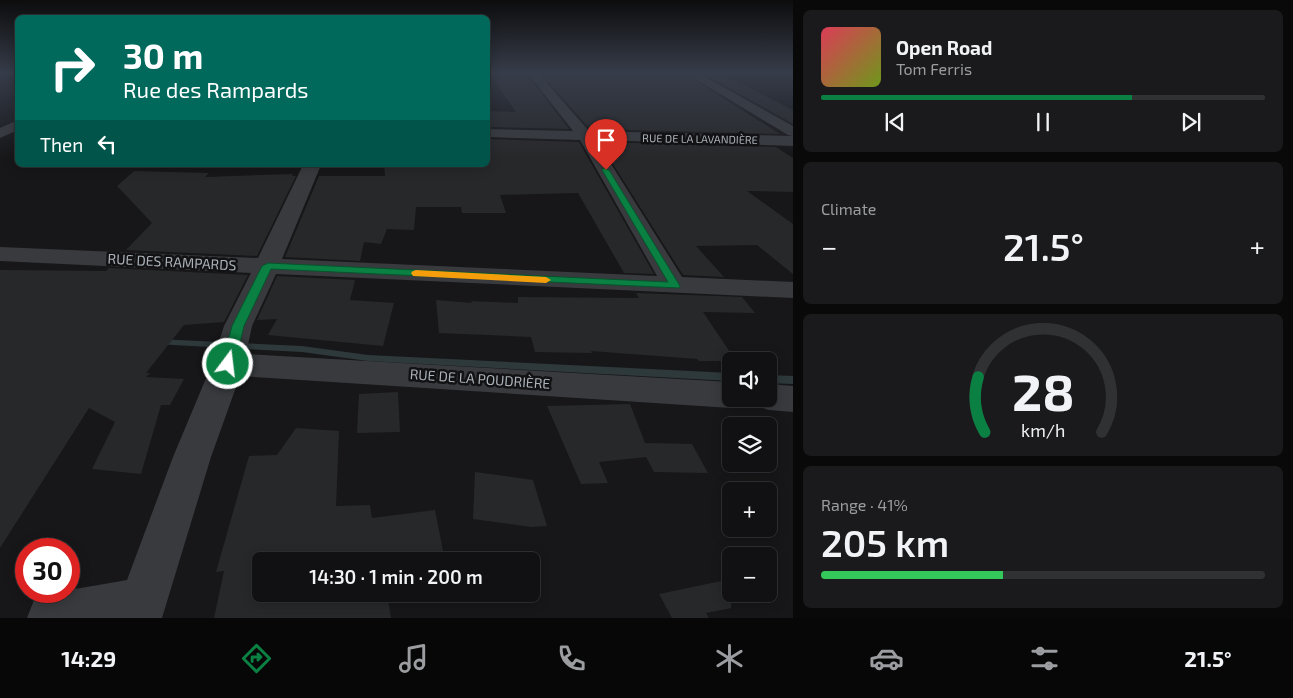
<!DOCTYPE html>
<meta charset="utf-8">
<style>
:root{--surface:#111113;--page:#1a1a1c;--text:#f1f3f6;--muted:#9c9da0;--line:#303133;--accent:#0b8043}
body{margin:0;font-family:"Exo 2",sans-serif;background:var(--page);color:var(--text);height:100vh;display:flex;flex-direction:column;font-size:19px;white-space:nowrap}
*{box-sizing:border-box;margin:0}
p{font-size:16px;color:var(--muted)}
.icon{flex:none;width:28px;height:28px;fill:none;stroke:currentColor;stroke-width:2;stroke-linecap:round;stroke-linejoin:round}
.map{position:relative;flex:1;overflow:hidden}
.drawer{display:flex;flex-direction:column;gap:10px;padding:10px;background:#09090a;width:500px}
.drawer>*{flex:none}
.top-card{position:absolute;left:15px;top:15px;width:475px;height:152px;border-radius:8px;box-shadow:0 2px 12px #0003,0 0 0 1px var(--line);background:#00695c;color:#fff;overflow:hidden}
.fabs{position:absolute;left:722px;top:352px;display:grid;gap:10px}
.fabs a{display:grid;place-items:center;width:55px;height:55px;border-radius:8px;background:var(--surface);box-shadow:0 2px 12px #0003,0 0 0 1px var(--line);font-size:25px}
.speed{position:absolute;left:15px;top:538px;display:flex;gap:10px;font-size:25px;font-weight:700;text-align:center}
.speed>*{display:grid;place-content:center;width:65px;height:65px;border-radius:50%;background:var(--surface);box-shadow:0 2px 12px #0003,0 0 0 1px var(--line);line-height:1}
.speed .limit{border:8px solid #d22;background:#fff;color:#111}
.pin{position:absolute;display:grid;place-items:center;width:42px;height:42px;color:#fff;margin:-51px -21px;border-radius:50% 50% 50% 0;rotate:-45deg;box-shadow:0 0 5px #0007}
.pin .icon{rotate:45deg}
.me{position:absolute;width:55px;margin:-28px;rotate:15deg;stroke-linejoin:round;filter:drop-shadow(0 0 4px #0008)}
.turn{display:flex;align-items:center;gap:18px;height:105px;padding:0 25px;font-size:22px}
.turn .icon{width:65px;height:65px;stroke-width:2.5}
.turn b{display:block;font-size:35px;line-height:42px}
.then{display:flex;align-items:center;height:48px;padding:0 25px;background:#0003;gap:10px;font-size:19px}
.big{font-size:38px;font-weight:600;line-height:1.1}
.drawer .tile{flex:1;display:flex;flex-direction:column;justify-content:center;gap:8px;min-width:0;padding:0 18px;border-radius:8px;background:var(--page)}
.drawer .dial{align-items:center;gap:0}
.dial svg{height:130px;overflow:visible;fill:none;stroke:var(--line);stroke-width:7;stroke-linecap:round;text-anchor:middle}
.dial text{fill:var(--text);stroke:none}
.song{display:flex;align-items:center;gap:15px}
.cover{width:60px;height:60px;border-radius:8px;background:linear-gradient(135deg,hsl(350 70% 55%),hsl(80 70% 35%))}
.played{height:5px;border-radius:2px;background:linear-gradient(90deg,var(--accent) 70%,var(--line) 70%)}
.keys{display:flex;justify-content:space-around;direction:ltr}
.heat{display:flex;justify-content:space-between;align-items:center;font-size:28px;direction:ltr}
.charge{height:8px;border-radius:4px;background:linear-gradient(90deg,#34c759 41%,var(--line) 0)}
.trip{position:absolute;left:252px;top:552px;width:288px;height:50px;border-radius:8px;background:var(--surface);box-shadow:0 2px 12px #0003,0 0 0 1px var(--line);font-weight:600;line-height:50px;text-align:center}
.tabs{display:flex;height:80px;justify-content:space-around;align-items:center;background:#070708;color:var(--muted)}
.tabs .icon{width:35px;height:35px}
.tabs .current{color:var(--accent)}
.tabs b{font-size:22px;color:var(--text)}
main{display:flex;flex:1;min-height:0}
.map>svg:first-child{display:block}
.lines{fill:none;stroke-linecap:round;stroke-linejoin:round}
.stream{fill:#2e393c;fill-rule:evenodd}
.building{fill:#27282a}
.street{fill:#383a3e;fill-rule:evenodd}
.route{fill:#0b8043;stroke:#07532c}
.slow{fill:#f59e0b}
.labels{text-anchor:middle;stroke-width:5;stroke-linejoin:round;paint-order:stroke}
.far-street-label{font-size:11px;fill:#aab1b8;stroke:#121214}
.street-label{font-size:14px;fill:#aab1b8;stroke:#121214}
</style>
<main>
<div class="map">
<svg width="793" height="618" viewBox="0 0 793 618">
<rect width="100%" height="100%" fill="#171719"/>
<g class="lines">
<path class="stream" d="M158,339l144,7 66,9 363,18v8l-363,-20 -66,-9 -147,-8 -2,-2 2,-2z
M769,375l24,1v8l-24,-1z"/>
</g>
<path class="building" d="M488,72l38,1 43,56 -81,-2v-16l28,1z
M576,72h106l98,62 -190,-5 -49,-55h37z
M701,72l19,1 73,37v14z
M488,139l91,3 75,132 -30,-1 -46,-80 -78,2 6,18h-44l-1,-6h-45l-2,23 -27,-1 -6,15 -17,-2 -4,19 -75,-4 34,-81h66l-1,-11h104z
M599,142l177,5 17,11v34l-46,-1 46,33v50l-36,-29 -61,1 28,31 -41,-2z
M134,171l75,2 -4,4 88,-3 -1,2h4l-39,80 -131,-6 26,-27 -35,-37z
M109,268l139,7 -24,47 -40,3 -38,48h4l-4,4 38,2 -14,26h-9l-20,69 -49,-5 23,-47 -26,-14 -89,140v-278l106,1z
M277,276l78,4 -5,20 44,3 -11,43 -115,-11 9,-16 -20,1z
M636,293l106,4 13,16 -52,-1 33,49h-37l-2,-2 -106,-8 1,2 -57,-1 -4,-15 -92,-4 -3,-33 36,3 -1,-2 47,2v-6l121,1z
M398,392l2,40 -43,1 2,-39z
M630,404l15,39 47,1 16,29 -54,-1 -8,-15 -47,5 9,21 -27,1 -34,-78z
M296,428l43,3 -3,75 34,-1 2,13 63,-8 10,51h-184v33h126l4,24h-177l10,-47 -8,1 33,-116 28,-1z
M475,472l58,8 14,46 -16,1 -58,-8z
M731,579v29l-25,5 3,5h-37l-13,-24z"/>
<g class="lines">
<path class="street" d="M527,72h10l52,59 204,5 -5,-1 -104,-63h12l97,54v20l-197,-6 86,137 111,5v16l-517,-24 -24,52 -6,28 485,28v17h15l-3,5 -12,4 -491,-32 -29,81 -49,161h-135l7,-18 18,-7 75,-13 46,-123 39,-93 12,-38 27,-53 -251,-12v-14l258,11 45,-93h18l-39,94 375,17 -77,-136 -92,-3v-8l85,2z
M18,120v10l-18,8v-10z
M769,384l24,2v26l-24,-2 -12,-4 -4,-7h16z"/>
</g>
<linearGradient id="sky" x2="0" y2="1"><stop stop-color="#0d0d0e"/><stop offset="0.46" stop-color="#363c49"/><stop offset="1" stop-color="#363c49" stop-opacity="0"/></linearGradient>
<rect width="793" height="158" fill="url(#sky)"/>
<path class="route" d="M603,168l6,2 71,116 -1,2 -408,-19 -27,57 -9,38 -2,3h-9l-2,-3 10,-38 30,-60 6,-3 400,19 -66,-112z"/>
<path class="slow" d="M416,270l130,7 5,3 -5,3 -133,-7 -2,-3 2,-2z"/>
<g class="labels">
<g class="far-street-label">
<text transform="translate(700 139) rotate(1)" y="4">RUE DE LA LAVANDIÈRE</text>
</g>
<g class="street-label">
<text transform="translate(172 262) rotate(3)" y="5">RUE DES RAMPARDS</text>
<text transform="translate(480 379) rotate(4)" y="5">RUE DE LA POUDRIÈRE</text>
</g>
</g>
</svg>
<div class="fabs">
<a><svg class="icon" aria-label="sound" viewBox="0 0 24 24"><path d="M4 9h4l5-4v14l-5-4H4zM17 9q2 3 0 6"/></svg></a>
<a><svg class="icon" aria-label="layers" viewBox="0 0 24 24"><path d="M12 4l9 5-9 5-9-5zM3 14l9 5 9-5"/></svg></a>
<a>+</a>
<a>−</a>
</div>
<div class="speed"><div class="limit">30</div></div>
<div class="pin" style="left:606px;top:170px;background:#d93025"><svg class="icon" aria-label="arrive" viewBox="0 0 24 24"><path d="M6 21V4h12l-3 4 3 4H6"/></svg></div>
<svg class="me" style="left:228px;top:364px" viewBox="-20 -20 40 40"><circle r="17" fill="#0b8043" stroke="#fff" stroke-width="3"/><path d="M0-11L8 9 0 5-8 9z" fill="#fff"/></svg>
<div class="trip">14:30 · 1 min · 200 m</div>
<div class="top-card">
<div class="turn"><svg class="icon" aria-label="right" viewBox="0 0 24 24"><path d="M7 20v-9h11M14 6l5 5-5 5"/></svg><div><b>30 m</b>Rue des Rampards</div></div>
<div class="then">Then<svg class="icon" aria-label="left" viewBox="0 0 24 24"><path d="M17 20v-9H6M10 6l-5 5 5 5"/></svg></div>
</div>
</div>
<section class="drawer">
<div class="tile">
<div class="song"><i class="cover"></i><div><b>Open Road</b><p>Tom Ferris</p></div></div>
<div class="played"></div>
<div class="keys"><svg class="icon" aria-label="previous" viewBox="0 0 24 24"><path d="M18 5L8 12l10 7zM5 5v14"/></svg><svg class="icon" aria-label="pause" viewBox="0 0 24 24"><path d="M8 5v14M16 5v14"/></svg><svg class="icon" aria-label="next" viewBox="0 0 24 24"><path d="M6 5l10 7-10 7zM19 5v14"/></svg></div>
</div>
<div class="tile"><p>Climate</p>
<div class="heat"><a>−</a><b class="big">21.5°</b><a>+</a></div>
</div>
<div class="tile dial"><svg viewBox="0 0 100 80">
<path d="M14 69A42 42 0 1 1 86 69"/>
<path d="M14 69A42 42 0 0 1 10 35" stroke="#0b8043"/>
<text x="50" y="56" font-size="32" font-weight="700">28</text>
<text x="50" y="72" font-size="11">km/h</text>
</svg></div>
<div class="tile"><p>Range · 41%</p><b class="big">205 km</b><div class="charge"></div></div>
</section>
</main>
<nav class="tabs">
<b>14:29</b>
<svg class="icon current" aria-label="directions" viewBox="0 0 24 24"><path d="M12 3l9 9-9 9-9-9zM9 14v-3h6M13 9l2 2-2 2"/></svg>
<svg class="icon" aria-label="music" viewBox="0 0 24 24"><path d="M9 18V5l10-2v13"/><circle cx="6" cy="18" r="3"/><circle cx="16" cy="16" r="3"/></svg>
<svg class="icon" aria-label="phone" viewBox="0 0 24 24"><path d="M5 4h4l2 5-3 2q2 4 5 5l2-3 5 2v4C11 20 4 13 5 4z"/></svg>
<svg class="icon" aria-label="climate" viewBox="0 0 24 24"><path d="M12 3v18M4 7l16 10M4 17L20 7"/></svg>
<svg class="icon" aria-label="car" viewBox="0 0 24 24"><path d="M5 17H2v-5l4-1 3-4h7l3 4 3 1v5h-3M9 17h6M6 11h13"/><circle cx="7" cy="17" r="2"/><circle cx="17" cy="17" r="2"/></svg>
<svg class="icon" aria-label="filters" viewBox="0 0 24 24"><path d="M4 7h16M4 17h16"/><circle cx="9" cy="7" r="2"/><circle cx="15" cy="17" r="2"/></svg>
<b>21.5°</b>
</nav>
